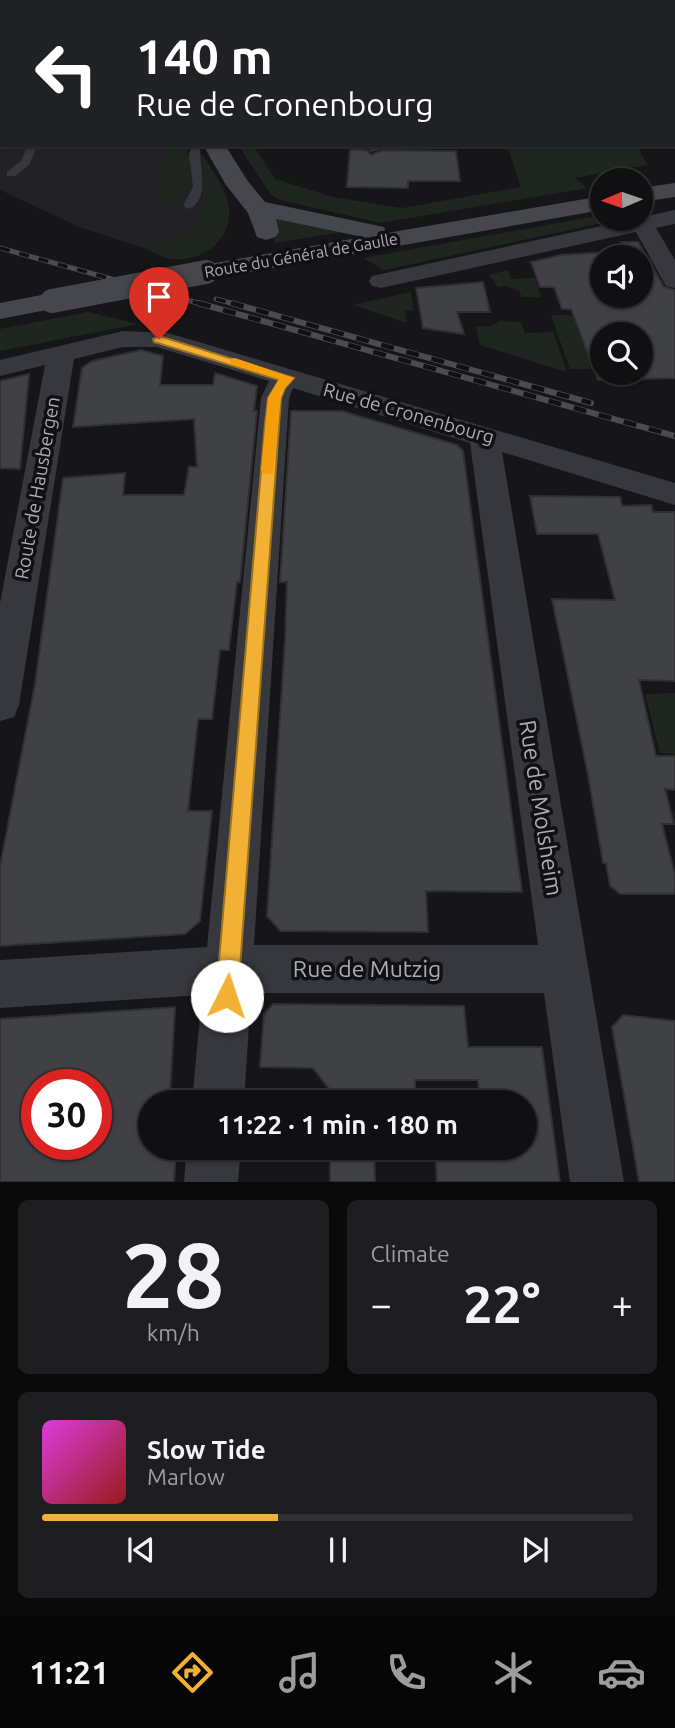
<!DOCTYPE html>
<meta charset="utf-8">
<style>
:root{--surface:#101012;--page:#1e1e20;--text:#f1f3f6;--muted:#9c9d9f;--line:#303032;--accent:#f2b134}
body{margin:0;font-family:Ubuntu,sans-serif;background:var(--page);color:var(--text);height:100vh;display:flex;flex-direction:column;font-size:26px;white-space:nowrap}
*{box-sizing:border-box;margin:0}
p{font-size:23px;color:var(--muted)}
.icon{flex:none;width:38px;height:38px;fill:none;stroke:currentColor;stroke-width:2;stroke-linecap:round;stroke-linejoin:round}
.map{position:relative;height:1182px;overflow:hidden}
.drawer{display:flex;flex-direction:column;gap:18px;padding:18px;background:#09090a;flex:1}
.drawer>*{flex:none}
.guide{position:absolute;left:0px;top:0px;width:676px;height:147px;box-shadow:0 2px 5px #0004,0 0 0 2px var(--line);background:#202124;color:#fff;overflow:hidden}
.needle{width:46px;rotate:268deg}
.controls{position:absolute;left:590px;top:168px;display:grid;gap:14px}
.controls a{display:grid;place-items:center;width:63px;height:63px;border-radius:50%;background:var(--surface);box-shadow:0 2px 5px #0004,0 0 0 2px var(--line);font-size:35px}
.speed{position:absolute;left:21px;top:1069px;display:flex;gap:14px;font-size:35px;font-weight:700;text-align:center}
.speed>*{display:grid;place-content:center;width:91px;height:91px;border-radius:50%;background:var(--surface);box-shadow:0 2px 5px #0004,0 0 0 2px var(--line);line-height:1}
.speed .limit{border:10px solid #d22;background:#fff;color:#111}
.pin{position:absolute;display:grid;place-items:center;width:60px;height:60px;color:#fff;margin:-72px -30px;border-radius:50% 50% 50% 0;rotate:-45deg;box-shadow:0 0 7px #0007}
.pin .icon{rotate:45deg}
.me{position:absolute;width:77px;margin:-38px;rotate:4deg;stroke-linejoin:round;filter:drop-shadow(0 0 5px #0008)}
.turn{display:flex;align-items:center;gap:24px;height:147px;padding:0 21px;font-size:32px}
.turn .icon{width:91px;height:91px;stroke-width:2.5}
.turn b{display:block;font-size:49px;line-height:60px}
.big{font-size:52px;font-weight:600;line-height:1.1}
.drawer .tile{flex:1;display:flex;flex-direction:column;justify-content:center;gap:10px;min-width:0;padding:0 24px;border-radius:10px;background:var(--page)}
.drawer .dial{align-items:center;gap:0}
.dial b{font-size:91px;line-height:1}
.song{display:flex;align-items:center;gap:21px}
.cover{width:84px;height:84px;border-radius:10px;background:linear-gradient(135deg,hsl(300 70% 55%),hsl(0 70% 35%))}
.played{height:7px;border-radius:4px;background:linear-gradient(90deg,var(--accent) 40%,var(--line) 40%)}
.keys{display:flex;justify-content:space-around;direction:ltr}
.heat{display:flex;justify-content:space-between;align-items:center;font-size:38px;direction:ltr}
.drawer .tiles{flex:1;display:grid;gap:18px;grid-template-columns:1fr 1fr}
.tile:last-child{grid-column:span 2}
.trip{position:absolute;left:138px;top:1090px;width:399px;height:70px;border-radius:35px;background:var(--surface);box-shadow:0 2px 5px #0004,0 0 0 2px var(--line);font-weight:600;line-height:70px;text-align:center}
.dock{display:flex;height:112px;justify-content:space-around;align-items:center;background:#060607;color:var(--muted)}
.dock .icon{width:49px;height:49px}
.dock .on{color:var(--accent)}
.dock b{font-size:32px;color:var(--text)}
.map>svg:first-child{display:block}
.built{fill:#222225}
.green{fill:#1e261f}
.building{fill:#404145;stroke:#303034;stroke-width:2;fill-rule:evenodd}
.lines{fill:none;stroke-linecap:round;stroke-linejoin:round}
.lane{fill:#37383d;fill-rule:evenodd}
.street{fill:#37383d;fill-rule:evenodd}
.secondary{fill:#45474d;fill-rule:evenodd}
.rail-far1-casing{stroke:#4a4c52;stroke-width:5}
.rail-casing{stroke:#4a4c52;stroke-width:6}
.rail-far1{stroke:#111113;stroke-width:3.5;stroke-dasharray:10;stroke-linecap:butt}
.rail{stroke:#111113;stroke-width:4.5;stroke-dasharray:13;stroke-linecap:butt}
.secondary-bridge{stroke:#45474d;stroke-width:24}
.route{fill:#f2b134;stroke:#9d7322;stroke-width:2}
.slow{fill:#f59e0b}
.labels{text-anchor:middle;stroke-width:7;stroke-linejoin:round;paint-order:stroke}
.far-street-label{font-size:16px;fill:#a8adb8;stroke:#111113}
.street-label{font-size:19px;fill:#a8adb8;stroke:#111113}
.near-street-label{font-size:23px;fill:#a8adb8;stroke:#111113}
</style>
<div class="map">
<svg width="675" height="1182" viewBox="0 0 675 1182">
<rect width="100%" height="100%" fill="#161618"/>
<path class="built" d="M0,0h154l-152,2v143h186l-1,11 15,-1 5,44 -14,32 -49,17 -65,-21 -79,-37z"/>
<path class="green" d="M166,145h22c-2,19 10,69 -26,57l-1,-4z
M238,145h15l22,34 58,18 69,11 119,-21 -14,-42h130l10,20 -72,13 12,10 -206,35 -101,-23 -9,-5z
M202,155c11,16 25,34 27,54 3,32 -28,54 -59,50 -8,-1 -18,-8 -26,-11l49,-17 14,-32z
M602,215v4h19l-237,51 -21,-12z
M271,216l72,16 -68,11z
M508,270l3,9 24,-1 6,19h-19l-3,-6 -13,-5 -8,1 -9,-12z
M411,292l3,18 -9,1 2,12 -54,-18z
M88,312l50,12 -138,27v-22z
M551,315h21l21,54h-23z
M499,321l22,1 4,11 28,-1 14,40 -87,-27 -4,-18 16,-1z
M675,693v61l-15,-1 -15,-59z"/>
<path class="building" d="M350,149l17,1 4,5 11,-5 74,1 4,30h-52v7l-61,-1z
M621,242h17l26,45 11,3v88l-77,2 -27,-71h-9l-8,-22h-14l-9,-25 30,-7 65,-4zM602,257h38v39h-38zM602,334h38v39h-38z
M483,282l7,30h-33l7,22 -41,-6 -7,-40z
M141,350l22,6 -3,29h53l2,-12 42,13 -3,25h3l-17,171h-3l-8,68h-9l-8,69h-14l-10,92h24l-12,110 -15,13 -185,12v-80l35,-182 28,-206 62,-5 -2,22h61l5,-28h8l-3,-48 -121,8 9,-59 10,-7z
M29,374l-9,95 -20,-1v-87z
M291,411h51l115,34 6,6 59,441 -96,-1 2,41 -148,-1 -13,-15 18,-276 2,-58h-7z
M530,496l90,1 2,9 29,-1 2,7h22v169l-36,-1 17,76h19v34l-10,-1 9,35h-12l13,51v19h-55l-10,-8 -4,-23h-3l-15,-88 -36,-176 63,1 -17,-66h-61z
M273,1004l191,2 4,41h74l18,135h-123l-2,-34h90v-46h-45l-2,-22h-63v11l-42,-1v12h-43v-12l-17,-22 -53,-1 4,-53z
M175,1007l-5,87 10,-1v9h-30v46h26l-2,34h-174v-163zM37,1085h59v59h-59z
M623,1015l52,6v161h-36l-27,-155z
M330,1148h44l1,34h-45z"/>
<g class="lines">
<path class="lane" d="M141,0h8l-10,2z
M276,0h8l-9,2z
M312,0h8v2h-8z
M360,0h8v2h-8z
M0,26h2v4h-2z
M0,117h2v6h-2z
M28,145h10l-9,20 -14,11h-8v-4l14,-11z
M191,145h10c-4,20 11,53 -12,64l-6,-3 10,-19 -4,-32z
M369,145h10v5l-9,2z"/>
<path class="street" d="M616,0h16l1,2h-15z
M674,23h1v10h-1z
M674,68h1v12h-1z
M675,210v14l-19,4 19,32v28l-9,-2 -30,-54 -255,56 -9,-2 -3,-5 3,-5 9,-2z
M123,331l45,2 507,150v22l-173,-53 122,730h-54l-26,-189h-293l-7,109h-52l10,-107 -202,13v-48l207,-13 54,-549 8,-17 -112,-34h-34l-49,12 -55,346 -5,12 -14,4v-118l45,-238 -45,11v-16zM293,388l177,55 68,502h-284l35,-547z
M187,1148h54l-3,34h-54z"/>
<path class="secondary" d="M232,0h16v2h-16z
M203,145h22l22,35 18,22 119,25 3,6 215,-37v14l-396,70 -9,-2 -4,-6 4,-6 166,-29 -87,-18 3,13 -4,5 -9,3 -9,-3 -9,-24 -22,-28z
M675,183v14l-35,5v-14z
M52,293l10,2 4,6 -4,6 -62,12v-16z"/>
<defs>
<path id="rail-far1" d="M0,248l205,57
M216,299l22,6"/>
<path id="rail" d="M198,303l477,133
M231,303l360,100"/>
</defs>
<use href="#rail-far1" class="rail-far1-casing"/>
<use href="#rail" class="rail-casing"/>
<use href="#rail-far1" class="rail-far1"/>
<use href="#rail" class="rail"/>
<path class="secondary-bridge" d="M52,301l154,-29"/>
</g>
<path class="route" d="M159,336l135,42 -9,10 -4,10 -43,598 -4,8 -7,3 -8,-3 -3,-8 49,-572 3,-26 11,-18 -125,-38 -1,-3z"/>
<path class="slow" d="M235,358l59,20 -9,10 -4,10 -8,76h-10l-2,-4 7,-72 11,-19 -49,-15v-5z"/>
<g class="labels">
<g class="far-street-label">
<text transform="translate(301 255) rotate(-10)" y="6">Route du Général de Gaulle</text>
</g>
<g class="street-label">
<text transform="translate(409 413) rotate(16)" y="7">Rue de Cronenbourg</text>
<text transform="translate(37 488) rotate(-80)" y="7">Route de Hausbergen</text>
</g>
<g class="near-street-label">
<text transform="translate(541 808) rotate(81)" y="8">Rue de Molsheim</text>
<text x="367" y="977">Rue de Mutzig</text>
</g>
</g>
</svg>
<div class="controls">
<a><svg class="needle" viewBox="-14 -14 28 28"><path d="M0-13l5 13h-10z" fill="#e53935"/><path d="M0 13l5-13h-10z" fill="#9c9d9f"/></svg></a>
<a><svg class="icon" aria-label="sound" viewBox="0 0 24 24"><path d="M4 9h4l5-4v14l-5-4H4zM17 9q2 3 0 6"/></svg></a>
<a><svg class="icon" aria-label="search" viewBox="0 0 24 24"><circle cx="10" cy="10" r="6"/><path d="M15 15l6 6"/></svg></a>
</div>
<div class="speed"><div class="limit">30</div></div>
<div class="pin" style="left:159px;top:339px;background:#d93025"><svg class="icon" aria-label="arrive" viewBox="0 0 24 24"><path d="M6 21V4h12l-3 4 3 4H6"/></svg></div>
<svg class="me" style="left:227px;top:996px" viewBox="-20 -20 40 40"><circle r="19" fill="#fff"/><path d="M0-13L10 11 0 6-10 11z" fill="#f2b134"/></svg>
<div class="trip">11:22 · 1 min · 180 m</div>
<div class="guide">
<div class="turn"><svg class="icon" aria-label="left" viewBox="0 0 24 24"><path d="M17 20v-9H6M10 6l-5 5 5 5"/></svg><div><b>140 m</b>Rue de Cronenbourg</div></div>
</div>
</div>
<section class="drawer">
<div class="tiles">
<div class="tile dial"><b>28</b><p>km/h</p></div>
<div class="tile"><p>Climate</p>
<div class="heat"><a>−</a><b class="big">22°</b><a>+</a></div>
</div>
<div class="tile">
<div class="song"><i class="cover"></i><div><b>Slow Tide</b><p>Marlow</p></div></div>
<div class="played"></div>
<div class="keys"><svg class="icon" aria-label="previous" viewBox="0 0 24 24"><path d="M18 5L8 12l10 7zM5 5v14"/></svg><svg class="icon" aria-label="pause" viewBox="0 0 24 24"><path d="M8 5v14M16 5v14"/></svg><svg class="icon" aria-label="next" viewBox="0 0 24 24"><path d="M6 5l10 7-10 7zM19 5v14"/></svg></div>
</div>
</div>
</section>
<nav class="dock">
<b>11:21</b>
<svg class="icon on" aria-label="directions" viewBox="0 0 24 24"><path d="M12 3l9 9-9 9-9-9zM9 14v-3h6M13 9l2 2-2 2"/></svg>
<svg class="icon" aria-label="music" viewBox="0 0 24 24"><path d="M9 18V5l10-2v13"/><circle cx="6" cy="18" r="3"/><circle cx="16" cy="16" r="3"/></svg>
<svg class="icon" aria-label="phone" viewBox="0 0 24 24"><path d="M5 4h4l2 5-3 2q2 4 5 5l2-3 5 2v4C11 20 4 13 5 4z"/></svg>
<svg class="icon" aria-label="climate" viewBox="0 0 24 24"><path d="M12 3v18M4 7l16 10M4 17L20 7"/></svg>
<svg class="icon" aria-label="car" viewBox="0 0 24 24"><path d="M5 17H2v-5l4-1 3-4h7l3 4 3 1v5h-3M9 17h6M6 11h13"/><circle cx="7" cy="17" r="2"/><circle cx="17" cy="17" r="2"/></svg>
</nav>
